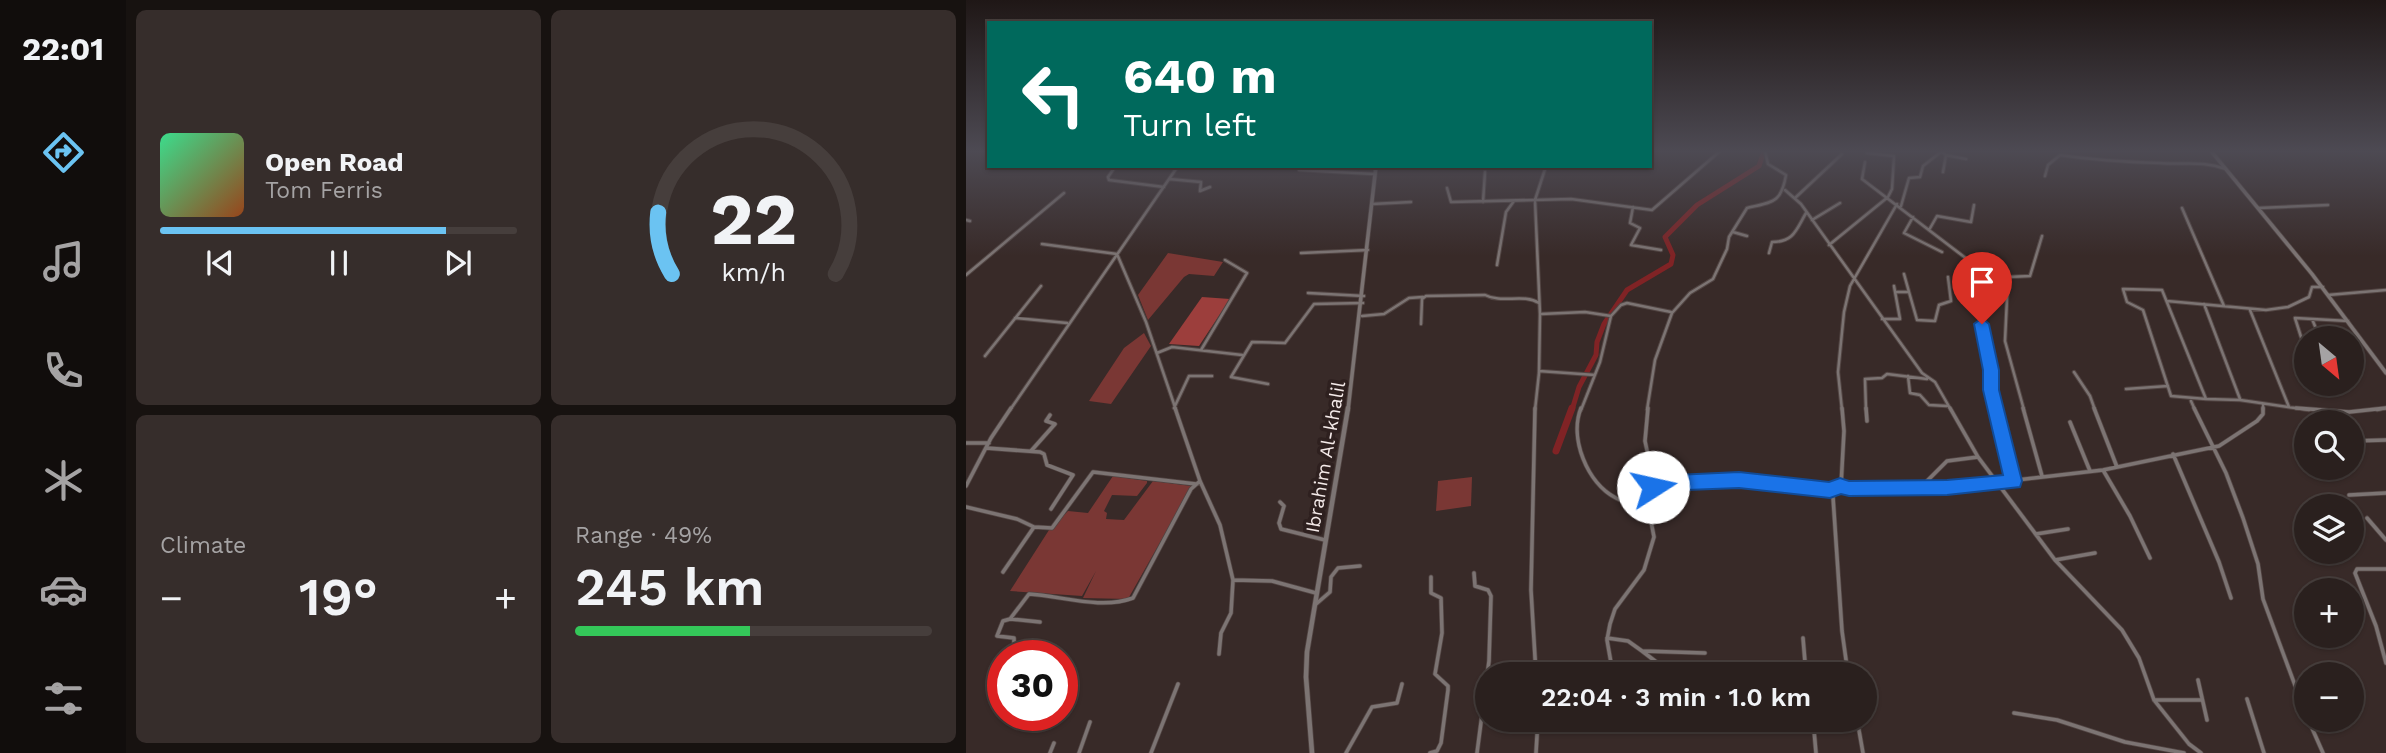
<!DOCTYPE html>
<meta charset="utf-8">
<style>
:root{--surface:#2a201e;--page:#362d2b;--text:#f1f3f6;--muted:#a5a3a4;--line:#463e3c;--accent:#6bc3f2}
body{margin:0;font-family:"Work Sans",sans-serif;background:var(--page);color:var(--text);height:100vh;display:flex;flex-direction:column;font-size:26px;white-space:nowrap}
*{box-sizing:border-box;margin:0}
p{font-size:23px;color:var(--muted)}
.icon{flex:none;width:38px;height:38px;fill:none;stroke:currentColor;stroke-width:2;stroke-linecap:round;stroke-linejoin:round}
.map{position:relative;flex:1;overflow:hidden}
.sheet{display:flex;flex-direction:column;gap:10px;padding:10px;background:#171210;width:840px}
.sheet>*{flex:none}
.guide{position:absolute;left:21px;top:21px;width:665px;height:147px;border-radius:0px;box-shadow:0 2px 5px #0004,0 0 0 2px var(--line);background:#00695c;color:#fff;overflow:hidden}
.needle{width:46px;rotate:151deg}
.fabs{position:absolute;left:1328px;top:326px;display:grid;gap:14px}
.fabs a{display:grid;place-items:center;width:70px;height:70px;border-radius:50%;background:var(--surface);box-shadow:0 2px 5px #0004,0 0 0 2px var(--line);font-size:35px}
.speed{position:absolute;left:21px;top:640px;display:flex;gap:14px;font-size:35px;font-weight:700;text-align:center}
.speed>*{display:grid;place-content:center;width:91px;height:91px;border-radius:50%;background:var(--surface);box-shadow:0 2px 5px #0004,0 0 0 2px var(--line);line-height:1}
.speed .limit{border:10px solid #d22;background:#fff;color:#111}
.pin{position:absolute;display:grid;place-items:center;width:60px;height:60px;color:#fff;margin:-72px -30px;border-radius:50% 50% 50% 0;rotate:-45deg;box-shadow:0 0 7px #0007}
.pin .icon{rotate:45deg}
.me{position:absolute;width:77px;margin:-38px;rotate:80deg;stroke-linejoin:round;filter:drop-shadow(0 0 5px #0008)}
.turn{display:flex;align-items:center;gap:24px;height:147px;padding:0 21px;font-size:32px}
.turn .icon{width:91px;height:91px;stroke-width:2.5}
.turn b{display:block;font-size:49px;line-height:60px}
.big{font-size:52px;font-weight:600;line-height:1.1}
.sheet .card{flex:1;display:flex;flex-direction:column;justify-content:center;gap:10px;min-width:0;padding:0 24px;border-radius:10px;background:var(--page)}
.sheet .dial{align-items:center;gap:0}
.dial svg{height:182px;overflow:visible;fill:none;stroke:var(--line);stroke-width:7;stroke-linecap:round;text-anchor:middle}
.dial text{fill:var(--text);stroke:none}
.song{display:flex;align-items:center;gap:21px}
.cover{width:84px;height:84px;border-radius:10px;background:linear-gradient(135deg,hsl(150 70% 55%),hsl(20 70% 35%))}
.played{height:7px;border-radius:4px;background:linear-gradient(90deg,var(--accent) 80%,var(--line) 80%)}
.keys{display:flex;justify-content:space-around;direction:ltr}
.heat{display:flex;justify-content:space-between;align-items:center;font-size:38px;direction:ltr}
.charge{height:10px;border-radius:5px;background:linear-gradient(90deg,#34c759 49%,var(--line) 0)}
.sheet .tiles{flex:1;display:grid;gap:10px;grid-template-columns:repeat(2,1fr)}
.trip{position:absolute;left:509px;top:662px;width:402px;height:70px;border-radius:35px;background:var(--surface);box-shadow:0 2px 5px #0004,0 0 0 2px var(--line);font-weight:600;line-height:70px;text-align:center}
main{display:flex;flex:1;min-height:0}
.tabs{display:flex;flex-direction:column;width:126px;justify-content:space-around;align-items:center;background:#110d0c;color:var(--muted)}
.tabs .icon{width:49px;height:49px}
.tabs .on{color:var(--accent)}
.tabs b{font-size:32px;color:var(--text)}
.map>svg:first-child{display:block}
.green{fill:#7a3734}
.forest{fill:#9c3e3c}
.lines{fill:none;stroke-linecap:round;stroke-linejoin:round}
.river-far1{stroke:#802325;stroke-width:5}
.river{stroke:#802325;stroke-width:7}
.minor-far1-casing{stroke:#524543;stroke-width:4.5}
.minor-casing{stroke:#524543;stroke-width:5}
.tertiary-far1-casing{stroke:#524543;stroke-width:5}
.tertiary-casing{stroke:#524543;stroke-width:6}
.minor-far1{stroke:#7c7473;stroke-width:2.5}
.minor{stroke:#7c7473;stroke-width:3.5}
.tertiary-far1{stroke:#7c7473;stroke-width:3.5}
.tertiary{stroke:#7c7473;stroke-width:4.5}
.route{fill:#1a73e8;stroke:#114b97;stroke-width:2}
.labels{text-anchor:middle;stroke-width:7;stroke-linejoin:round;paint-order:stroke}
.street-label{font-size:19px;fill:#f4eae9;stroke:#2e201f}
</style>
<main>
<nav class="tabs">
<b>22:01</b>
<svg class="icon on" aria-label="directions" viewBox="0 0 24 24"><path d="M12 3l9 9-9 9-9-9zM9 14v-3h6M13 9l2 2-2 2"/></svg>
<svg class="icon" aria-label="music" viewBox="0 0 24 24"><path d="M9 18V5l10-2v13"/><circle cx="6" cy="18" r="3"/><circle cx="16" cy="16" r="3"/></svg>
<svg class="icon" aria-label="phone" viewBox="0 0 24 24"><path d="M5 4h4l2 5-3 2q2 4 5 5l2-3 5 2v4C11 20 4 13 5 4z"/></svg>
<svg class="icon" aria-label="climate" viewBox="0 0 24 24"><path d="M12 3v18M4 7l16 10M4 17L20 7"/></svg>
<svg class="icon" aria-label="car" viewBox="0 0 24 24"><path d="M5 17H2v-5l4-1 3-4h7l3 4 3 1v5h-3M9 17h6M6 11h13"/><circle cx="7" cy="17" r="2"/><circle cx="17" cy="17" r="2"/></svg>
<svg class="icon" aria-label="filters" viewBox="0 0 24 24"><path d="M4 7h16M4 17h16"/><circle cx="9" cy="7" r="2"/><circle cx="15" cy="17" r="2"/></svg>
</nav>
<section class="sheet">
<div class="tiles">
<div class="card">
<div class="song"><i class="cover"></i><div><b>Open Road</b><p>Tom Ferris</p></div></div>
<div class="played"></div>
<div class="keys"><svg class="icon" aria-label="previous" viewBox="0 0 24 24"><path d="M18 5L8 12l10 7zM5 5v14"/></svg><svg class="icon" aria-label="pause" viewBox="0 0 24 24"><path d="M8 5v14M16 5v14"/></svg><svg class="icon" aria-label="next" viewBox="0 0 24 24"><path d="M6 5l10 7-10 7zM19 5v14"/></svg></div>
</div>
<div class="card dial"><svg viewBox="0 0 100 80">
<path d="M14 69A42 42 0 1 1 86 69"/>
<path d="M14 69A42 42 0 0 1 8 42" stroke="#6bc3f2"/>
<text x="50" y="56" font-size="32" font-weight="700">22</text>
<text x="50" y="72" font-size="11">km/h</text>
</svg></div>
<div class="card"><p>Climate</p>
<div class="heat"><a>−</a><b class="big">19°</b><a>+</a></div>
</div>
<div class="card"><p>Range · 49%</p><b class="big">245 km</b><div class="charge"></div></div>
</div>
</section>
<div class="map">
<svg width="1420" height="753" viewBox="0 0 1420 753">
<rect width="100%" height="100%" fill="#382a28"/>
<path class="green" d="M202,253l55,9 -9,14 -25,-2 -5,3 -36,43 -10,-25z
M178,333l7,13 -40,58 -22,-3 35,-53z
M147,476l34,5v2l-10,13 -25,-1 -8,16 3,2 -1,6 18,1 29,-39 39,5 -64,113 -45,-1 13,-27 -14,25 -72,-5 39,-61 19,-19 20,2z
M506,477l-1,29 -35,5 2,-30z"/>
<path class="forest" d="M236,297l28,2 -31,47 -30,-2z"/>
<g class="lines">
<path class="river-far1" d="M606,410l7,-23 17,-32 1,-13 7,-18 23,-34 44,-26 2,-9 -8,-18 32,-32 62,-39 5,-15"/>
<path class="river" d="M590,451l16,-43"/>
<defs>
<path id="minor-far1" d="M975,151l5,4 -3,17
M980,155l20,4
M899,162l-3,17 118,90 -2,25 18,116
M149,167l-7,10 1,3 55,7
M333,170l76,4
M1079,176l3,-11 12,-10c34,5 66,7 100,8 26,2 41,-3 66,6
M203,179l32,3 -1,9 10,-4
M481,188l4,14 120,-3 81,11 68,-59
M819,190l16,14 121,169 13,9 16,28
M829,198l47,-44
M517,202l2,-30
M406,204l39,-2
M935,206l8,-28 11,-1 3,-11 19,-15
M667,207l-3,16 10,5 -9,17 30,5
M1216,208l42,98
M1292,208l70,-3
M947,217l-9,16 38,19
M0,220l4,1
M846,220l28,-17
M963,230l8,-14 34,6 3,-17
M767,232l14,4
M76,244l75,10 29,68 30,88
M863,245l59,-48 4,-8 2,-33 -27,-3
M335,253l67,-3
M803,253l3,-11c22,0 24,-12 34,-29
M531,265l9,-53 8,-11
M938,274l5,18
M0,275l98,-82
M1157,289l39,1 44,109 -35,-3 -28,-86 -16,-8z
M930,292h13l8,28 18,1 4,-16 12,-4 -3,-24
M342,293l56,3
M1362,295l58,-5
M1201,301l99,9 22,-3 21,-10 3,-10h11
M1238,304l36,95
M1284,310l39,97
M575,314l44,-2 26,4 -11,46 -19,48
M396,316l22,-2 25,-16 14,-1
M645,316l10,-11 6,-2 44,9
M49,318l52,5
M916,319h18l-6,-33
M1346,319l8,19
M455,324l1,-25 4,-3 59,-1c17,9 38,-2 54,8
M1340,342l-4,-2 -7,-22 53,3
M235,350l46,-77 -22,-13
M191,353l15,-6 70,8
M19,356l56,-70
M573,371l56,4
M1108,372l16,24 5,14
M942,376l2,17 10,2 9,10 18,1
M302,384l-37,-7 21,-35 33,1 29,-39 49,-1
M1160,389l42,-3
M1240,399l34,1 69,10
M1225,401l4,9
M1297,404v6
M208,408l15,-32h23
M44,410l168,-244
M569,410l4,-37 1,-59 -5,-114 11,-34
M681,410l8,-50 17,-47 18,-20 23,-14 14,-30 2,-12 18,-29c25,-6 34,-4 39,-33l-18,-11 -3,-13
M876,410l-4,-38 6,-60 6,-26 47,-82
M900,410l-1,-31 17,-1 5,-4 40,5
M1058,410l-19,-69 3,-64 22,-1 12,-40
M1411,410l9,-2"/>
<path id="minor" d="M209,408l25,73 20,44 13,55 39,1 44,12
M569,408l-4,182 5,84
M615,408c-12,30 6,75 35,90 12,6 23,11 34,18
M876,408l2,23 -3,55 -11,4 3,7 9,134 6,43
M900,408l1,13
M984,408l28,49 77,103 67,70 17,28 15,42 35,44 12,9
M1029,408l18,72
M1057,408l19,68
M1128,408l23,59
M1228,408l32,65 17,45 15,46 5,35 43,116
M1330,408l53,4 37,-4
M1104,422l20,49
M1386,441l34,-1
M0,443h23
M20,448l54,4 4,2 3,11 26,10 -22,34
M65,451l24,-27 -9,-3 4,-6
M1207,454l46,108 12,36
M1137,470l27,46 20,42
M689,483l84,-3 91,10
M0,486l25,-48 20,-30
M875,486l8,3 98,-1 156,-18 116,-24 38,-25 6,-7v-6
M961,488v-7l20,-20 31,-4
M1383,495l37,-2
M314,502l4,4 -5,17 2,6 44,11
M0,507l51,12 17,8 -31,45
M1401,518l19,22
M68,527l18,1 41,-56 103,12
M1070,534l32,-5
M1089,560l40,-7
M1420,569h-29l-2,4 21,53 10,37
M508,573l1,13 13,4 3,6 -2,65 -12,92
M350,604l14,-12 1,-15 7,-9 22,-2
M44,619l-7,2 -6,15 17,2v12l3,2
M74,622l-30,-3 19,-25c33,2 72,16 104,4l58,-109 9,-8
M641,638l21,3 14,10 63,2
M837,638l3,36
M676,651l30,23
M253,654l2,-21 10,-20 2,-33
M647,674l-6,-34 3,-16 5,-15 29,-39 10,-33 -4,-21 4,-33 -9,-42 3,-33
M1232,680l9,40
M1281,699l17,54
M1188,700h48
M1048,713l43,7 68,22 59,11
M847,719l3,34
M891,719l6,34
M1342,719l15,34
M84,753l4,-10
M113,753l11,-31
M185,753l27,-69
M380,753l26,-46 25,-4 5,-19
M464,753l7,-2 4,-8 7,-53v-4l-13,-12 7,-41 -1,-35 -10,-5v-16
M570,753l2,-34"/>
<path id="tertiary-far1" d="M1245,151l101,123 74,99
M382,410l28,-244"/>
<path id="tertiary" d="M346,753l-6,-76 1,-25 41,-244"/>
</defs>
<use href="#minor-far1" class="minor-far1-casing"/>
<use href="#minor" class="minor-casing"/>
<use href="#tertiary-far1" class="tertiary-far1-casing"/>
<use href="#tertiary" class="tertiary-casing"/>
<use href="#minor-far1" class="minor-far1"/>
<use href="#minor" class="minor"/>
<use href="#tertiary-far1" class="tertiary-far1"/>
<use href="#tertiary" class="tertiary"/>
</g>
<linearGradient id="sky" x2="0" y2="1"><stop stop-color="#1f1716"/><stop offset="0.59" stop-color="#4d4a53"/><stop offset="1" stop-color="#4d4a53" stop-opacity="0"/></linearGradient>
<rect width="1420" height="256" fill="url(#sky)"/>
<path class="route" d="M1016,318l7,6 10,46v20l23,91 -2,6 -73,8 -98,1 -8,-2 -11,4 -91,-10 -79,3 -7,4 -6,-2 -3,-6 4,-9 6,-2 85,-4 90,10 11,-4 9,3 98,-1 56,-5 -20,-85v-20l-9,-46z"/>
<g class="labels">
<g class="street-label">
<text transform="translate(359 457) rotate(-80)" y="7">Ibrahim Al-khalil</text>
</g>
</g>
</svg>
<div class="fabs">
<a><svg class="needle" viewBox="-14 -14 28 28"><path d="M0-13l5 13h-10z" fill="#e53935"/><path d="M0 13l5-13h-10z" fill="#a5a3a4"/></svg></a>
<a><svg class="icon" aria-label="search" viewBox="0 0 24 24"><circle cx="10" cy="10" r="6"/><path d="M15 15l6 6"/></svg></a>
<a><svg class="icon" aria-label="layers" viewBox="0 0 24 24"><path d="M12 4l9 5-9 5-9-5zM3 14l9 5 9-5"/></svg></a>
<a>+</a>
<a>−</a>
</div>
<div class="speed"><div class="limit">30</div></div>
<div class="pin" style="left:1016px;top:324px;background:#d93025"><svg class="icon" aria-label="arrive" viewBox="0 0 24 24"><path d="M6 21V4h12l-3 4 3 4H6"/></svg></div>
<svg class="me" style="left:687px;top:487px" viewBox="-20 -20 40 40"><circle r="19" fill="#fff"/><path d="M0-13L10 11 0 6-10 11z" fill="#1a73e8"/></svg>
<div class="trip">22:04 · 3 min · 1.0 km</div>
<div class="guide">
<div class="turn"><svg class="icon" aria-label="left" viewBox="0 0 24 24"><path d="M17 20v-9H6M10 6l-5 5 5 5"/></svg><div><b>640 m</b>Turn left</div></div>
</div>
</div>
</main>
